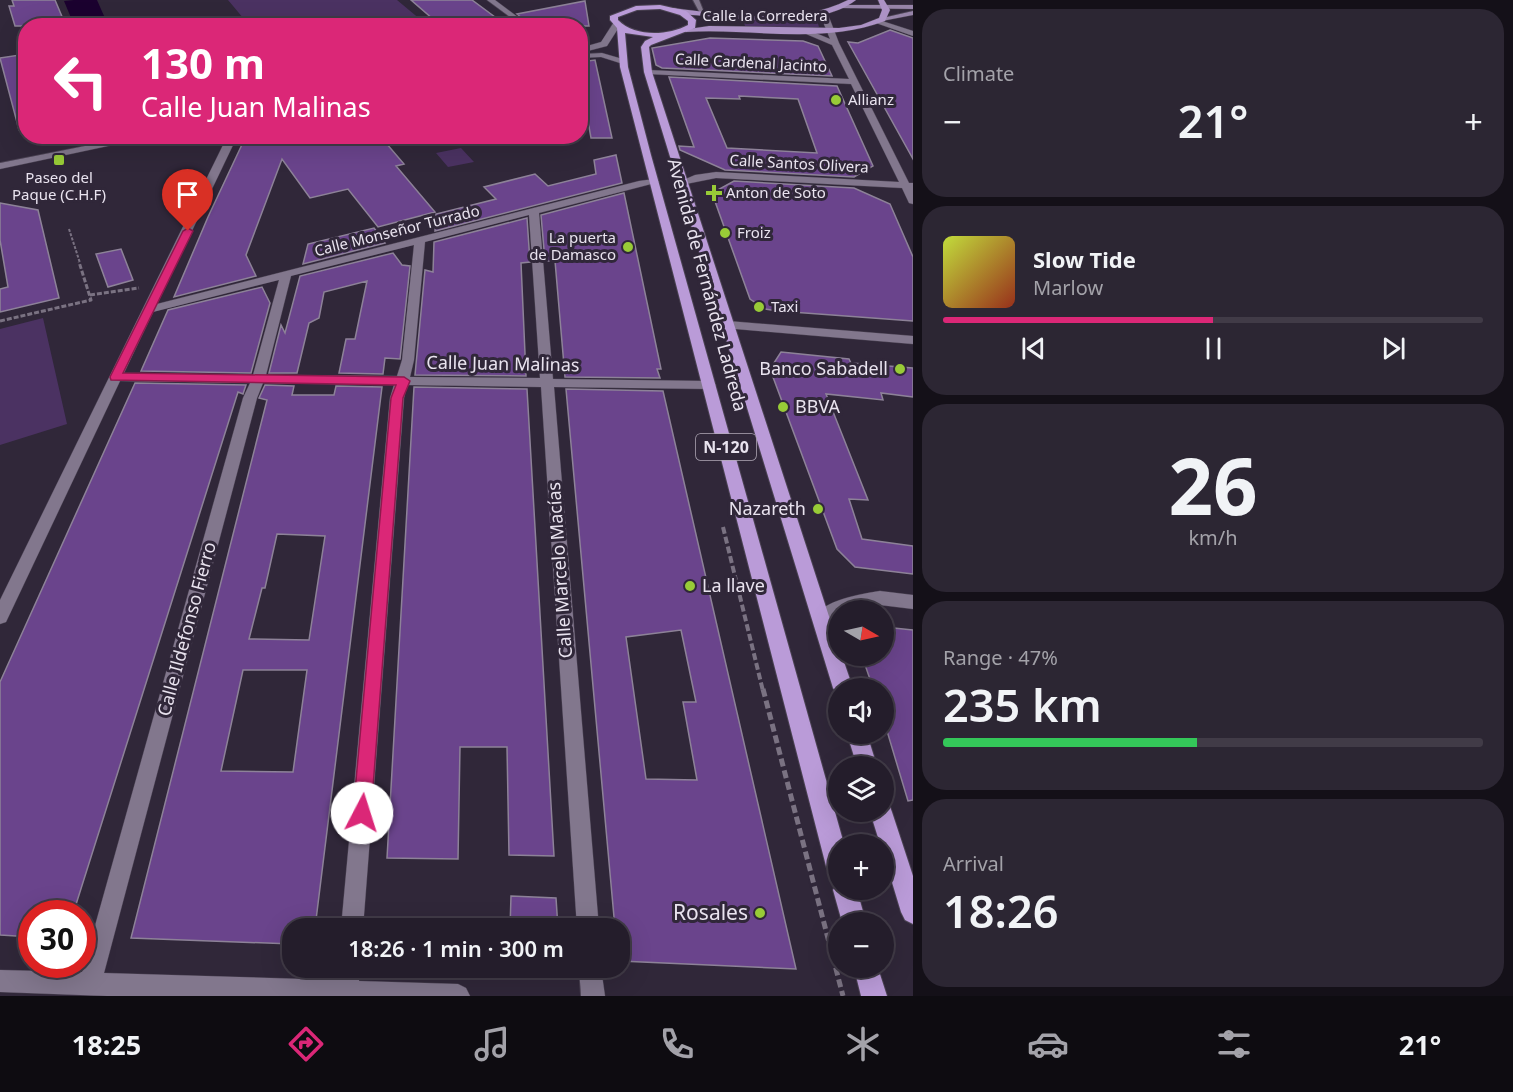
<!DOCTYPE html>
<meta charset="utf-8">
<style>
:root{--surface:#241d2b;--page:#2c2633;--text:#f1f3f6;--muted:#a3a2a9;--line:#413b47;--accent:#db2777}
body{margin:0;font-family:"Noto Sans",sans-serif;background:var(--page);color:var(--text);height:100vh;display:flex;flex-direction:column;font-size:22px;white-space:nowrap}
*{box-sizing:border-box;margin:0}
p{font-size:20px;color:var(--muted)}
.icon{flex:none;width:33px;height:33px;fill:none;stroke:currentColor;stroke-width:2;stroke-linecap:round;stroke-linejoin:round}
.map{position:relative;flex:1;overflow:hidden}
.sheet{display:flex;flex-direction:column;gap:9px;padding:9px;background:#141018;width:600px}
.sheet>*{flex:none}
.banner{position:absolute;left:18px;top:18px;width:570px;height:126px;border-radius:24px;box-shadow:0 6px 24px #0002,0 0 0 2px var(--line);background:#db2777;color:#fff;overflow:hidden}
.needle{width:39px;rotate:99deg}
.buttons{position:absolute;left:828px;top:600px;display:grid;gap:12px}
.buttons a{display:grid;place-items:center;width:66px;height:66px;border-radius:50%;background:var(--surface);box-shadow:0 6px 24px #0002,0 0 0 2px var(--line);font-size:30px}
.speed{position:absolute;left:18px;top:900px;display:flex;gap:12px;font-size:30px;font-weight:700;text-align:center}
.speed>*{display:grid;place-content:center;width:78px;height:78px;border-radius:50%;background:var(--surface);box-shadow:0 6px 24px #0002,0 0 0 2px var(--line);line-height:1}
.speed .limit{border:9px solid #d22;background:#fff;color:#111}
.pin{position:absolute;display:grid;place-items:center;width:51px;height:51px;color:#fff;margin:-62px -26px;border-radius:50% 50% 50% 0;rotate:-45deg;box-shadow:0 0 6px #0007}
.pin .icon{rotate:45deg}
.me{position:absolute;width:66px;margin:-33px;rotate:5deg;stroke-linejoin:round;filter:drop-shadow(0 0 4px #0008)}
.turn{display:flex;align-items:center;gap:21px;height:126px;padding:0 24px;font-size:27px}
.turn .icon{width:78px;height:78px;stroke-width:2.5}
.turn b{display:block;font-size:42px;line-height:51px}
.big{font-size:45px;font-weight:600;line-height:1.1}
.sheet .tile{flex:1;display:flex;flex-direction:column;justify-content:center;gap:9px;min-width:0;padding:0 21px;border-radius:24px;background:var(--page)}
.sheet .dial{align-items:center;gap:0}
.dial b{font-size:78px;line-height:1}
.song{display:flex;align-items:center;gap:18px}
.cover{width:72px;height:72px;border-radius:9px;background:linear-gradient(135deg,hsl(70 70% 55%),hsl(10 70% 35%))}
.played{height:6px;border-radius:3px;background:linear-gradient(90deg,var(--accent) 50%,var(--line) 50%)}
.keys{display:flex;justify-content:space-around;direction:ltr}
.heat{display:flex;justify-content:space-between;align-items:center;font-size:33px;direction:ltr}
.charge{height:9px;border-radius:4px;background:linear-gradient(90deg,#34c759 47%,var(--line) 0)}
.trip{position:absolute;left:282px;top:918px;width:348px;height:60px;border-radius:24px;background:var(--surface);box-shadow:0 6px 24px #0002,0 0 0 2px var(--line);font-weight:600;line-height:60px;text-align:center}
.menu{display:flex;height:96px;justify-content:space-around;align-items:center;background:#0e0c11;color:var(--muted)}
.menu .icon{width:42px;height:42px}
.menu .active{color:var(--accent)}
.menu b{font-size:27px;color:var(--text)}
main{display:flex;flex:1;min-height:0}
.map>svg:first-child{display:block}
.green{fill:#4b3262}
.water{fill:#1b002f}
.building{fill:#6a448c;stroke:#8d8298;stroke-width:1.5;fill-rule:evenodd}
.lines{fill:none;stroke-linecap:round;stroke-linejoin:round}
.service-casing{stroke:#4a4252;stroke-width:2}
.pedestrian-casing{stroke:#4a4252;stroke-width:1}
.minor-casing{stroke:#4a4252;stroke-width:1}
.tertiary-casing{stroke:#4a4252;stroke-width:1}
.secondary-casing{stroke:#4a4252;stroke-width:1}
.primary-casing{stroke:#4a4252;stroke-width:1}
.trunk-casing{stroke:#4a4252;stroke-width:2}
.path-far3{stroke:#7a7282;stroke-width:2;stroke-dasharray:3 1.5;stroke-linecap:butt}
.path-far2{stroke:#7a7282;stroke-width:3;stroke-dasharray:5 2;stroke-linecap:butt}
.path-far1{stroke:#7a7282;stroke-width:4;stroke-dasharray:7 3;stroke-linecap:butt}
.path{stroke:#7a7282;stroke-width:5;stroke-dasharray:8 4;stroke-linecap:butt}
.service{fill:#82778d;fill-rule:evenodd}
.pedestrian{fill:#82778d;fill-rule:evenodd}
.minor{fill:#82778d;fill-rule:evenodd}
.tertiary{fill:#82778d;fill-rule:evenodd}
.secondary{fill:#9784a9;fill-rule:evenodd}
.primary{fill:#ac92c5;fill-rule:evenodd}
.trunk{fill:#ba9bd8;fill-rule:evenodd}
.route{fill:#db2777;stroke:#8e194d;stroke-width:1.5}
.poi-dot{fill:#98cb37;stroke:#302739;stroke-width:2}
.labels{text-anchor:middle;stroke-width:6;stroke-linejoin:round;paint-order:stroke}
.far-street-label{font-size:15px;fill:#e9e3ef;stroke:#302739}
.far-poi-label{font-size:15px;fill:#e9e3ef;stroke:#302739;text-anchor:start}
.shield{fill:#302739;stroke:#b2abb8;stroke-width:1.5}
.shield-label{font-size:16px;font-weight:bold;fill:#e9e3ef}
.street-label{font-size:18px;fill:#e9e3ef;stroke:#302739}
.poi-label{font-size:18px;fill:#e9e3ef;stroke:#302739;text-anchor:end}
.near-poi-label{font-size:21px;fill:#e9e3ef;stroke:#302739;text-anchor:end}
</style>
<main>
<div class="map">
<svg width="913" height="996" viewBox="0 0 913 996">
<rect width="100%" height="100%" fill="#302739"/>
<path class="green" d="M228,0h169l30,25h-178z
M808,17l9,3 2,7 -11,2 -63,-3 -2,-6z
M461,148l13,14 -26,5 -12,-14z
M43,318l24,106 -67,21v-116z"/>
<path class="water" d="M74,0h23l11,25h-34l-10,-24z"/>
<path class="building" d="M12,0h43l11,26h-51l-6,-20h5z
M411,0h61l35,26h-66z
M585,1l4,25h-57l-15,-12z
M890,30l23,8v121l-65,-117 10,1z
M710,38l93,3 15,5 14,30 -170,-8 -6,-3 -4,-17z
M26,54v75l-7,1 -19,-72z
M595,60l17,78h-21l-11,-62v-14z
M669,77l168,9 36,80 -19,11 -129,-7 -45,-20 -1,-4 15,1zM739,96l59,3 19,54 -90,-5 -21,-50 34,1z
M246,136h134l24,28 -8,2 39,46 -57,15 -30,-38 -38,9 -28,-39 -36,96 10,21 -82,21 34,-80z
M616,155l6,28 -187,48 1,-17 60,-15 -12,-12 51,-13 13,12 48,-12 -2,-14z
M734,181l120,7 36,16 23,53v64l-135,-10 -13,-2 -15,-10 -38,-106z
M624,193l37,176h-4l3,9 -95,-1 -10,-116h-10l-4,-46z
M0,203l38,7 21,88 -59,14v-23l8,-2 -8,-47z
M527,218l3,44 -9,1 5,113 -111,-1 10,-105 8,2 1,-30z
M374,228l11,15 -82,21 5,-20z
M121,249l12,31 -25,7 -12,-33z
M393,253l9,12 8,1 -10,93 -15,-1 -2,16 -44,-1 7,-34h9l12,-58 -43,11 -5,26 -10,5 -12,50h-28l12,-48 4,8 15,-57z
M262,287l8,16 -19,70 -110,-2 27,-61z
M781,352l68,7 2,4 62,5v29l-32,-4 2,7 -57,-6 42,106 -19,-1 13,40 51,7v28l-58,-7 -18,-18 -67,-180z
M135,383l111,2 -3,9 -5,-2 -165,522h-41v23l-32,-2v-253z
M265,385l29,1 -2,9h42l2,-9 46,1 -67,541h-23v16l-161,-6 136,-538 -8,-2zM277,534l48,2 -16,104 -60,-1 13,-51h3zM243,670h64l-14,102 -72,-1z
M414,387l113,2 27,467 -45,-1 -2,-108h-47l-2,112 -71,-1z
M566,389l97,2 133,578 -176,-8v-33h-5zM681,630l15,72h-13l14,78 -51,-1 -20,-142z
M884,627l29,3v170l-5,1 -24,-80v-33h-11l-11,-32h22z
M511,896l45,2 2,30h-48z"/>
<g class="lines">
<defs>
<path id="service" d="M693,0h6l6,15h-4z"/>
<path id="pedestrian" d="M876,19l37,12v5l-37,-13z"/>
<path id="minor" d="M487,0h8l35,26h-8z
M823,10l4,2 12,31 70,140h4v21l-4,-1 -7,-15 -186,-10 -35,7v-4l14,-6 21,-3 183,10 -48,-98 -203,-10 -4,-2 4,-2 201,9 -17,-34 -33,-14 7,-2 24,10 -11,-27z
M224,136h9l1,7 -77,161 482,-123 15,-2 5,3 -120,31 14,166 156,2 7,4 -7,4 -155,-2 45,541h-22l-36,-541 -134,-2 -3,13 -41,530h-22l49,-530 4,-13 -131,-2 -6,15 -153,575 232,7 2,-12h22l-1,13 99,3 8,4 4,8h-363l-107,-4v-22l82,2 161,-574 7,-15 -130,-2 -114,241 -6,2v-24l224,-457zM529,215l11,163 -130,-1 4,-17 11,-118zM414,245l-12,115 -5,16 -131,-1 25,-99zM279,280l-26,95 -129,-2 29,-61z
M728,321l185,15v8l-189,-16 -2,-3z
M880,591l33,4v14l-33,-4 -42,5v7l-17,9 -6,-2 -2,-5c9,-19 48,-25 67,-28z
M579,968h22l4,28h-24z"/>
<path id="tertiary" d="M614,22l7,2 -14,22 -27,7v-5l21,-6z
M602,53l24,7 1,2 -4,2 -22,-7 -21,1 3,-4z
M135,136h20l-155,33v-6z"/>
<path id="secondary" d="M843,5h70v4l-72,-1z
M913,11v4l-31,6 -4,-2z"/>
<path id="primary" d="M848,0h8c-34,27 -108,20 -150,16 -11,-1 -27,-1 -37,-6l4,-2c55,7 124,18 175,-8z
M878,0h6l6,10 -5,11c-64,24 -133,7 -199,11l-4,-2 27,-4 130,2 22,-3 18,-7 3,-8z"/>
<path id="trunk" d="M660,5l26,6 10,9 -1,8 -44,17 -2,2 3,25 186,572v12h4l11,32h-15v7l-5,-7 -189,-616 -3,-25 4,-6 8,-4 -28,-4 3,34 23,88 193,689h-6v34l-8,-4 -4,-8 -206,-799 -3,-39 -7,-8v-4l26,-10zM660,9l20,6 8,6v4c-21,11 -53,12 -70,-5v-3l19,-7z
M847,734h20l10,32h-20z
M884,802l5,2 3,8 21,64v48l-8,-4 -4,-8 -17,-56v-12h-4l-10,-32h14z
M838,881v9h19l9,32h-24l-9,-32z
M854,968h24l9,28h-26z"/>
</defs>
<use href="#service" class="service-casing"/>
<use href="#pedestrian" class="pedestrian-casing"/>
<use href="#minor" class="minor-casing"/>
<use href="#tertiary" class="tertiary-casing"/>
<use href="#secondary" class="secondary-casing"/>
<use href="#primary" class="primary-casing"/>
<use href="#trunk" class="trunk-casing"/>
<path class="path-far3" d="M69,229l11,34"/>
<path class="path-far2" d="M90,295l49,-7
M0,321l91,-21 -12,-38"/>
<path class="path-far1" d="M723,527l40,164"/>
<path class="path" d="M763,689l80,307"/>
<use href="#service" class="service"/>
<use href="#pedestrian" class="pedestrian"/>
<use href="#minor" class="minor"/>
<use href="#tertiary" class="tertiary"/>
<use href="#secondary" class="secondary"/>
<use href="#primary" class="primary"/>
<use href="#trunk" class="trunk"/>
</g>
<path class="route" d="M188,228l5,3 -70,142 281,4 6,4 -7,17 -32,415 -3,7 -6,2 -7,-2 -2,-7 38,-415 5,-13 -285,-5 -1,-3 73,-146z"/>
<g class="poi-dot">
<circle cx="836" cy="100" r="6"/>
<rect x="53" y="154" width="12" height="12" rx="3"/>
<path d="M711 184h6v6h6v6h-6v6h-6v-6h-6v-6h6z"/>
<circle cx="725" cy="233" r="6"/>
<circle cx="628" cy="247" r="6"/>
<circle cx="759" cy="307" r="6"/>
<circle cx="900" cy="369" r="6"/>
<circle cx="783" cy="407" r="6"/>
<circle cx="818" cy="509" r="6"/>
<circle cx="690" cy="586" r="6"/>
<circle cx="760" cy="913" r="6"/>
</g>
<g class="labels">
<g class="far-street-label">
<text x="765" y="21">Calle la Corredera</text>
<text transform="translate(751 63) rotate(3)" y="5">Calle Cardenal Jacinto</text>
<text transform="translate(799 164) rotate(3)" y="5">Calle Santos Olivera</text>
<text transform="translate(397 231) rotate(-14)" y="5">Calle Monseñor Turrado</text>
</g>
<g class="far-poi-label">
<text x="848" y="105">Allianz</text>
<text x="59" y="183" text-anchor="middle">Paseo del<tspan x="59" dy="17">Paque (C.H.F)</tspan></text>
<text x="726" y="198">Anton de Soto</text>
<text x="737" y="238">Froiz</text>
<text x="616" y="243" text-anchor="end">La puerta<tspan x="616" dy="17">de Damasco</tspan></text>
<text x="771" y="312">Taxi</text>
</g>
<rect class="shield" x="696" y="434" width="60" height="26" rx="4.5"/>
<g class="shield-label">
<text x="726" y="453">N-120</text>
</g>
<g class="street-label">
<text transform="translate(707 285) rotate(75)" y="6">Avenida de Fernández Ladreda</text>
<text transform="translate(503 364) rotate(1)" y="6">Calle Juan Malinas</text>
<text transform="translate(560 570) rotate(-94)" y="6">Calle Marcelo Macías</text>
<text transform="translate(187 629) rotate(-75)" y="6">Calle Ildefonso Fierro</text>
</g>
<g class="poi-label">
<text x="888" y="375">Banco Sabadell</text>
<text x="795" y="413" text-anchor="start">BBVA</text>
<text x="806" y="515">Nazareth</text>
<text x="702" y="592" text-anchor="start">La llave</text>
</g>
<g class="near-poi-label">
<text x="748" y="920">Rosales</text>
</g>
</g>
</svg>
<div class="buttons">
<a><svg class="needle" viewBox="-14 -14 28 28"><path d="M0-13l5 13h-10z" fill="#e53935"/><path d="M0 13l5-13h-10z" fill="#a3a2a9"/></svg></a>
<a><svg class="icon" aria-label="sound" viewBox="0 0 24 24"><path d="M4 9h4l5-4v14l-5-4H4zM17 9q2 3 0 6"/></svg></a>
<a><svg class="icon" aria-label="layers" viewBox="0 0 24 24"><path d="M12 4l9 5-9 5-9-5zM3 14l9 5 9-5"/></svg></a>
<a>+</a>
<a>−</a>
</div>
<div class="speed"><div class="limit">30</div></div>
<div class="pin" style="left:188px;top:231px;background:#d93025"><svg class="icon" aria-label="arrive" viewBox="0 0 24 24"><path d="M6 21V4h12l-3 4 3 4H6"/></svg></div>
<svg class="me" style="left:362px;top:813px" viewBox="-20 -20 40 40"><circle r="19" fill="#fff"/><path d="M0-13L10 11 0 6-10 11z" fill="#db2777"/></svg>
<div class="trip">18:26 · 1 min · 300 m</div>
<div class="banner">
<div class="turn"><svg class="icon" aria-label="left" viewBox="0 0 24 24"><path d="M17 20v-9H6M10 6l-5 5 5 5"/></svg><div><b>130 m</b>Calle Juan Malinas</div></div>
</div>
</div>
<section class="sheet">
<div class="tile"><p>Climate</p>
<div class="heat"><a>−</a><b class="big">21°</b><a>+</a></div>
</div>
<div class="tile">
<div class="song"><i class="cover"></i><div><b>Slow Tide</b><p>Marlow</p></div></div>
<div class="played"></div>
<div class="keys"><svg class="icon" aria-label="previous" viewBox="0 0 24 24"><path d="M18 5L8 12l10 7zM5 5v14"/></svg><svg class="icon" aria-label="pause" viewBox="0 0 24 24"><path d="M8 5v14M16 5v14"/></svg><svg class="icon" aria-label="next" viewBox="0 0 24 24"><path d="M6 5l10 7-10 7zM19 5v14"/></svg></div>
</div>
<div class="tile dial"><b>26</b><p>km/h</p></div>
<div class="tile"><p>Range · 47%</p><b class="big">235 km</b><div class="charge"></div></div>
<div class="tile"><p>Arrival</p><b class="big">18:26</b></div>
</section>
</main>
<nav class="menu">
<b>18:25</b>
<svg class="icon active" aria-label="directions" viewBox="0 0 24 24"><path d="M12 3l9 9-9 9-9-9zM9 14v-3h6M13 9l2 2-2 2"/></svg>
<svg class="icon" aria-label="music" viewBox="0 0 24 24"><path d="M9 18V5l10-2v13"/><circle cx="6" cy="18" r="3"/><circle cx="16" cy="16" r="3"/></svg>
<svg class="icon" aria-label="phone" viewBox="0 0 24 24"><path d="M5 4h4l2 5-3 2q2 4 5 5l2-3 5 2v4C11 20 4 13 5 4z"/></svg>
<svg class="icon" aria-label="climate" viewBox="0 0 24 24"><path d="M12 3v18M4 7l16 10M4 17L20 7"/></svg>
<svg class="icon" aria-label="car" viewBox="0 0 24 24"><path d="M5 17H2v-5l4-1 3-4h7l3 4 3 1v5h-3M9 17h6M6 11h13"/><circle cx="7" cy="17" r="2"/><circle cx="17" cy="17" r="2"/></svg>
<svg class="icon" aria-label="filters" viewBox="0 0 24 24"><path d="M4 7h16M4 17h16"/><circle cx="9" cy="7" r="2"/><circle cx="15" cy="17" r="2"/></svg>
<b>21°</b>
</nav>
